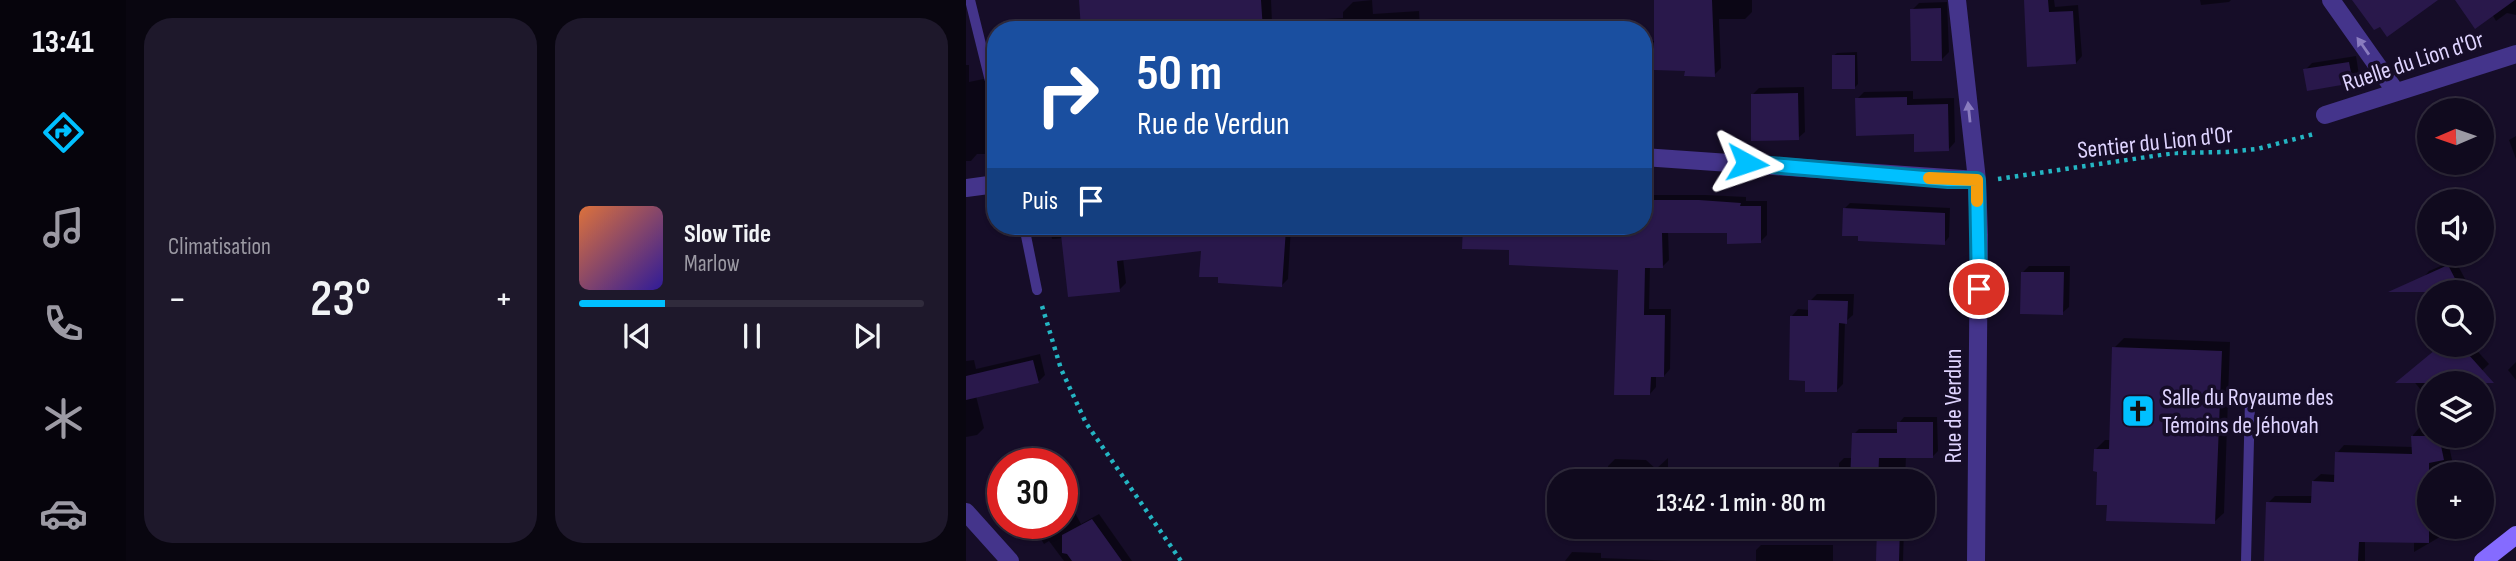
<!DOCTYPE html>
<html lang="fr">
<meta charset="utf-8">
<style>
:root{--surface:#100a1e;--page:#1e182b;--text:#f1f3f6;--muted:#9c9aa4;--line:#302b3c;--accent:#00c0ff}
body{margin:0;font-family:"Sofia Sans Condensed",sans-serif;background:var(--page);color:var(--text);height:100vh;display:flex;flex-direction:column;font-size:26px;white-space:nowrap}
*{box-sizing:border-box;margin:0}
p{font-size:23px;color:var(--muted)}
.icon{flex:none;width:38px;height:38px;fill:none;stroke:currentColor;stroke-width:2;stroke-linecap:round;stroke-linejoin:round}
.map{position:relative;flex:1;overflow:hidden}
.sheet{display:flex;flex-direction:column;gap:18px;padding:18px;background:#090610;width:840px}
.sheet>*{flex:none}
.top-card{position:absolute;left:21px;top:21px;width:665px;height:214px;border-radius:28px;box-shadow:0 2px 5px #0004,0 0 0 2px var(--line);background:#1a4fa0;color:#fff;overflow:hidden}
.needle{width:46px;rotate:268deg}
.fabs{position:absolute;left:1451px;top:98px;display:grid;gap:14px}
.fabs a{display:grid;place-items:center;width:77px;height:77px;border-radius:50%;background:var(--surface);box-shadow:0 2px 5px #0004,0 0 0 2px var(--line);font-size:35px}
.speed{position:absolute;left:21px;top:448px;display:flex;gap:14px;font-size:35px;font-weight:700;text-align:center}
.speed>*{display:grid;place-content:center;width:91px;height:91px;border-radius:50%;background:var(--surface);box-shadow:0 2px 5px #0004,0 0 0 2px var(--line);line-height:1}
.speed .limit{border:10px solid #d22;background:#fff;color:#111}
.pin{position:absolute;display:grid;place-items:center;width:60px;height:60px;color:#fff;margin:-30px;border:4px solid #fff;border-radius:50%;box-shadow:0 2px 7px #0007}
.me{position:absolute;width:77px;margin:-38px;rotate:95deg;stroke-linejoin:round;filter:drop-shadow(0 0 5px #0008)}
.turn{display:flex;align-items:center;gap:24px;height:147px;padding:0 35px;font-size:32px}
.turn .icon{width:91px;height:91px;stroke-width:2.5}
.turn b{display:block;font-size:49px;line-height:60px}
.then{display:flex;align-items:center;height:66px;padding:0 35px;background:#0003;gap:14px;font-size:26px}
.big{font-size:52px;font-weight:600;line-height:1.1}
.sheet .card{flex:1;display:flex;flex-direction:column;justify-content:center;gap:10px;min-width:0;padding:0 24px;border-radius:28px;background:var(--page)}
.song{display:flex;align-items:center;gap:21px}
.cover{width:84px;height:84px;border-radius:10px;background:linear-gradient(135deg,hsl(20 70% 55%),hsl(250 70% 35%))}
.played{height:7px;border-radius:4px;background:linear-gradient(90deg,var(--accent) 25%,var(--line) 25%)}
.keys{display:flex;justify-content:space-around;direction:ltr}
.heat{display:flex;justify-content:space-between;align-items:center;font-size:38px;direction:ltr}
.sheet .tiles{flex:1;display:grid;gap:18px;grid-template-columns:repeat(2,1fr)}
.trip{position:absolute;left:581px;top:469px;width:388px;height:70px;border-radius:28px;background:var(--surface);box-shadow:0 2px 5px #0004,0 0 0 2px var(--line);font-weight:600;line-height:70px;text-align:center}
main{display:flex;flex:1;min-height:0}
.tab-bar{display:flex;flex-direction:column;width:126px;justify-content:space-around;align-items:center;background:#06040c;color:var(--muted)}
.tab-bar .icon{width:49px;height:49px}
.tab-bar .active{color:var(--accent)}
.tab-bar b{font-size:32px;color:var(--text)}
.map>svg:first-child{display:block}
.shadow{fill:#0007}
.building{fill:#29184b}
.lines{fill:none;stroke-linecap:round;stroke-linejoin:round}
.path{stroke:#24b5c3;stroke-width:4.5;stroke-dasharray:3.5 5;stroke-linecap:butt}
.service{stroke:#44348b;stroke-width:10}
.minor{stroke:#44348b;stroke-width:18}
.secondary{stroke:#856bff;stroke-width:18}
.oneway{fill:#8a7cbf}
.route-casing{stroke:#007da6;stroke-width:18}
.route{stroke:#00c0ff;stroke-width:12}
.slow{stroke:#f59e0b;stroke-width:12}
.labels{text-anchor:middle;stroke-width:7;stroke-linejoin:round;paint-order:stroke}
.street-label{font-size:24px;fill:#dfd4ff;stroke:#160d28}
.poi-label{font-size:24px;fill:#dfd4ff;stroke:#160d28;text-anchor:start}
</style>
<main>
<nav class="tab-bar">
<b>13:41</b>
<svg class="icon active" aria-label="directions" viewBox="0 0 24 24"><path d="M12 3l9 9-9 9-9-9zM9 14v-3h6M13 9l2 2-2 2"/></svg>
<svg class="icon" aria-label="music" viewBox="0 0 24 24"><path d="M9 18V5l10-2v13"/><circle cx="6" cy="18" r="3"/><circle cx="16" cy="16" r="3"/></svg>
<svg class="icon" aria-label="phone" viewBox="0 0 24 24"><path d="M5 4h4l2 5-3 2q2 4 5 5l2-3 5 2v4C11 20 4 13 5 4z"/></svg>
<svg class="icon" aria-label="climate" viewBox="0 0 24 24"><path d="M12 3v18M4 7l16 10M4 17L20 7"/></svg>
<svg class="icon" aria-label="car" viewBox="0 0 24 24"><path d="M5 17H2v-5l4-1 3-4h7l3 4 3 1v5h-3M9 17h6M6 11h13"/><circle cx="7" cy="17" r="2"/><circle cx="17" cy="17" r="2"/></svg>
</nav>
<section class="sheet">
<div class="tiles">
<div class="card"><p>Climatisation</p>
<div class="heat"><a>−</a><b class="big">23°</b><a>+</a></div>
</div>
<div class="card">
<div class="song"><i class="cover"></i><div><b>Slow Tide</b><p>Marlow</p></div></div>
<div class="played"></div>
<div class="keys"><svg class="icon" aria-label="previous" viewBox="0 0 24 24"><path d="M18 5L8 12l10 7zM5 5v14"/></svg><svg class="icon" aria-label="pause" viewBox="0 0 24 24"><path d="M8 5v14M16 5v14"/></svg><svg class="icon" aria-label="next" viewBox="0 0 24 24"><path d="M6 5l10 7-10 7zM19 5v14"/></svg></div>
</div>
</div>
</section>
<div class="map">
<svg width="1550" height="561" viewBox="0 0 1550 561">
<rect width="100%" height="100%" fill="#160d28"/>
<path class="shadow" d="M117,0h188l1,22 71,-4v-6l10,-10 19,-2 1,14 46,-3 1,19h-286l-30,-5z
M690,0h96v12l-7,7h-26l2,49 -7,7 -27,-6 -42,1 -2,22v-52l13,1z
M1060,0h28l1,7 23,-2 4,51 -6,7z
M1234,0h31l-2,2 -28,3z
M1491,0h59v15l-9,-2 -11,8 -4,-7z
M981,2l2,50 -7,7 -30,-49 7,-7z
M590,22l43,1v7h-57l9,-2z
M891,52l1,32 -3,3 -22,-31 4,-3z
M1390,56l3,19 -7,7 -47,-12 7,-7z
M0,65h3v17l24,-5 3,12v65h-19l-6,7h-5z
M838,87l1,45 -7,6 -46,-43 7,-7z
M947,91v8l41,-1 1,44 -6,7 -92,-50 7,-7z
M1550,136v23l-7,-19z
M681,195h59l40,2v4h21v34l-7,7 -31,-11h-61l1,29 -6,6h-13l-1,43h22l-1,60 -6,7 -8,-1v12l-6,7 -30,-126 -109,-20 -47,-17 -54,-2v-3h233v-28z
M884,203l100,5 -1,29 -5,6 -99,-35z
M69,226h256l-3,53 -6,6 -62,-9 -17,-27 -80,9 3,25 -7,7 -55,-52 -12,1 -1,-6 -14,2z
M1489,260l17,32h-42l-7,-14 6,-7z
M1063,266h41l-1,41 -7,6 -40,-40z
M851,294h37l-1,21 -8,7 -2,62 -7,7 -44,-75 6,-7 12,1v-9z
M1463,297v33l-12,-22z
M1158,338l106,4 -6,171 -10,9 -105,-19 -11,-33 -2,-21 9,-9h6l3,-92z
M1471,345h35l17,19 -20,19h-40v17l-17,-21 27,-31z
M74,354l5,21 -7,7 -62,14 8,32 -7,7 -11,2v-76l8,-1 2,9z
M1550,362v18l-8,-10z
M938,417h33l1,34 -5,5h-27l-1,25h-66v-18l5,-5h9l1,-24 5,-5h40v-6z
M1463,426v10h18l8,38h-26v53h28l-43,25v-11l-49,-1v21h-99l2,-58 7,-7h38v-15l8,-7 15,1 1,-22 7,-8 69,2v-12l7,-8z
M65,446l9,18h-37v21l-10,-16 7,-7z
M702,458v23h-60v-15l7,-7 31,1 10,9z
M1515,472l11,31 -10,9v-38h-9z
M96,488l19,36 18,-10 33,47h-68l-15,-20 -5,3 -9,-15 -5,3 -5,-9h37z
M874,527h64l-1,34h-25l1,-26 -38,-2z
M795,545h72v16h-77v-11z
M606,552l29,1v5l79,3h-115z"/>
<path class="building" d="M113,0h182l2,30h-160v-3l-22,2z
M688,0h58l3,77 -31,-1 1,-5 -31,-1z
M1058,0h24l1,12 24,-1 3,53 -49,3z
M1386,0h86l-51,37 -7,-10 -6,3z
M1489,0h60l-40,29z
M975,8l1,53h-31l-1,-52z
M866,55h23v34h-23z
M1383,62l4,21 -46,8 -4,-22z
M832,93l1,47 -48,1v-47z
M941,97v8l41,-1 1,47 -35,1v-18l-58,2 -1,-38z
M677,200h56l42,3 -1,3h21v37l-34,1v-11h-65l1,35h-18l-1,47h21l-1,62h-13l-1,18h-36l4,-125 -109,-5v-15l-47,-1 1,-23h180z
M877,208l102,5v32l-87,-4v-5h-16z
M94,226h37l1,7 46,-4v-3h112l30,3 -4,58 -64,-4v-6h-19l2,-26 -84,10 3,31 -52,5z
M1482,265l14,27h-74z
M1055,272h43l-1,43 -43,-1z
M842,300l40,1 -1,23 -8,-1 -2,69h-32v-11l-16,-1 1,-64h18z
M1475,345h19l34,38h-99z
M1146,347l110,4 -7,173 -109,-3 1,-16h-11l1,-33 -4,-1 1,-22h15z
M67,360l6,23 -73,17v-24z
M931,422h36v36h-54l-1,23h-28l2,-48h45z
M1445,436h28l5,24 -15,3v80l-70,-1 -1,19h-94l2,-59 45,1 1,-22 22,1 1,-30 77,2z
M126,519l30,42h-50l-5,-7 -5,-1v-18z
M911,527h23l-1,34h-23z"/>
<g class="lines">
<path class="path" d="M1032,179l176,-26 53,-1 30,-3 57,-15
M76,306l19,63 25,54 95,138"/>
<path class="service" d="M4,0l26,105
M58,226l13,64
M1280,561l4,-161"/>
<path class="minor" d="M991,0l20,180 2,55 -3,326
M1365,0l65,92
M1359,115l191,-61
M677,157l334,23
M0,188l30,-4
M0,512l44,49"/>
<path class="secondary" d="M1517,561l33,-26"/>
</g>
<defs><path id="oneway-solid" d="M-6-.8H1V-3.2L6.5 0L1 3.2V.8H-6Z" transform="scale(1.75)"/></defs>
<g class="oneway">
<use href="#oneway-solid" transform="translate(1397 46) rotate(-125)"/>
<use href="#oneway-solid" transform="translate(1003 112) rotate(-96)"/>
</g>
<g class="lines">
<defs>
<path id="route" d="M781,163l201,17h29l2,109"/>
</defs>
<use href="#route" class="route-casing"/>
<use href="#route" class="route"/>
<path class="slow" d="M963,178l48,2v21"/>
</g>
<defs>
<symbol id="church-square" viewBox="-11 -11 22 22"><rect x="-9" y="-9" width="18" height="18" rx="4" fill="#00c0ff" stroke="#160d28"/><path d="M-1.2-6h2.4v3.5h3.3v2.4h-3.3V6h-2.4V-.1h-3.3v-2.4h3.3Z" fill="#111"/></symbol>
</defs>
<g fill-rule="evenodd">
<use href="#church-square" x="1153" y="392" width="38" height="38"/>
</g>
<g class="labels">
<g class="street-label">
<text transform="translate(1447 61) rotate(-18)" y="8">Ruelle du Lion d'Or</text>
<text transform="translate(1189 142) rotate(-6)" y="8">Sentier du Lion d'Or</text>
<text transform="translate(987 406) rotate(-90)" y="8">Rue de Verdun</text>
</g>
<g class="poi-label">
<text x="1196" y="405">Salle du Royaume des<tspan x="1196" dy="28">Témoins de Jéhovah</tspan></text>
</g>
</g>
</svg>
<div class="fabs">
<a><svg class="needle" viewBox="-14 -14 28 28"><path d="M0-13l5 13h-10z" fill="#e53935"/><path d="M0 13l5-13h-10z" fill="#9c9aa4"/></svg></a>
<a><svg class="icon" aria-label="sound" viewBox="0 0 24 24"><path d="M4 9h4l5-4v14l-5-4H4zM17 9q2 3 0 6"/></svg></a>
<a><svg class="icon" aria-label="search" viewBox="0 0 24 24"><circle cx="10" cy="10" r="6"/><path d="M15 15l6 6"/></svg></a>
<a><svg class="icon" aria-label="layers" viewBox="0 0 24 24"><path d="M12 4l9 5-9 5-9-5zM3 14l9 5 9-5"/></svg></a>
<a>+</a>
</div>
<div class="speed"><div class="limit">30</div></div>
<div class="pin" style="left:1013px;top:289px;background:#d93025"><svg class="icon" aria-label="arrive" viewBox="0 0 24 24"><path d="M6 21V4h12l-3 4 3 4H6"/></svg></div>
<svg class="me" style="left:781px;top:163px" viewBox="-20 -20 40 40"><path d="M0-17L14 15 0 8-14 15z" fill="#00c0ff" stroke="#fff" stroke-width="4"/></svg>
<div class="trip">13:42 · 1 min · 80 m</div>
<div class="top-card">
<div class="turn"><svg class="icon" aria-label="right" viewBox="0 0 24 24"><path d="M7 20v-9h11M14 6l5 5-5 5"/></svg><div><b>50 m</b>Rue de Verdun</div></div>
<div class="then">Puis<svg class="icon" aria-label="arrive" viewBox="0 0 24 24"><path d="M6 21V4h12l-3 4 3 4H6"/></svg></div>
</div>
</div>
</main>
